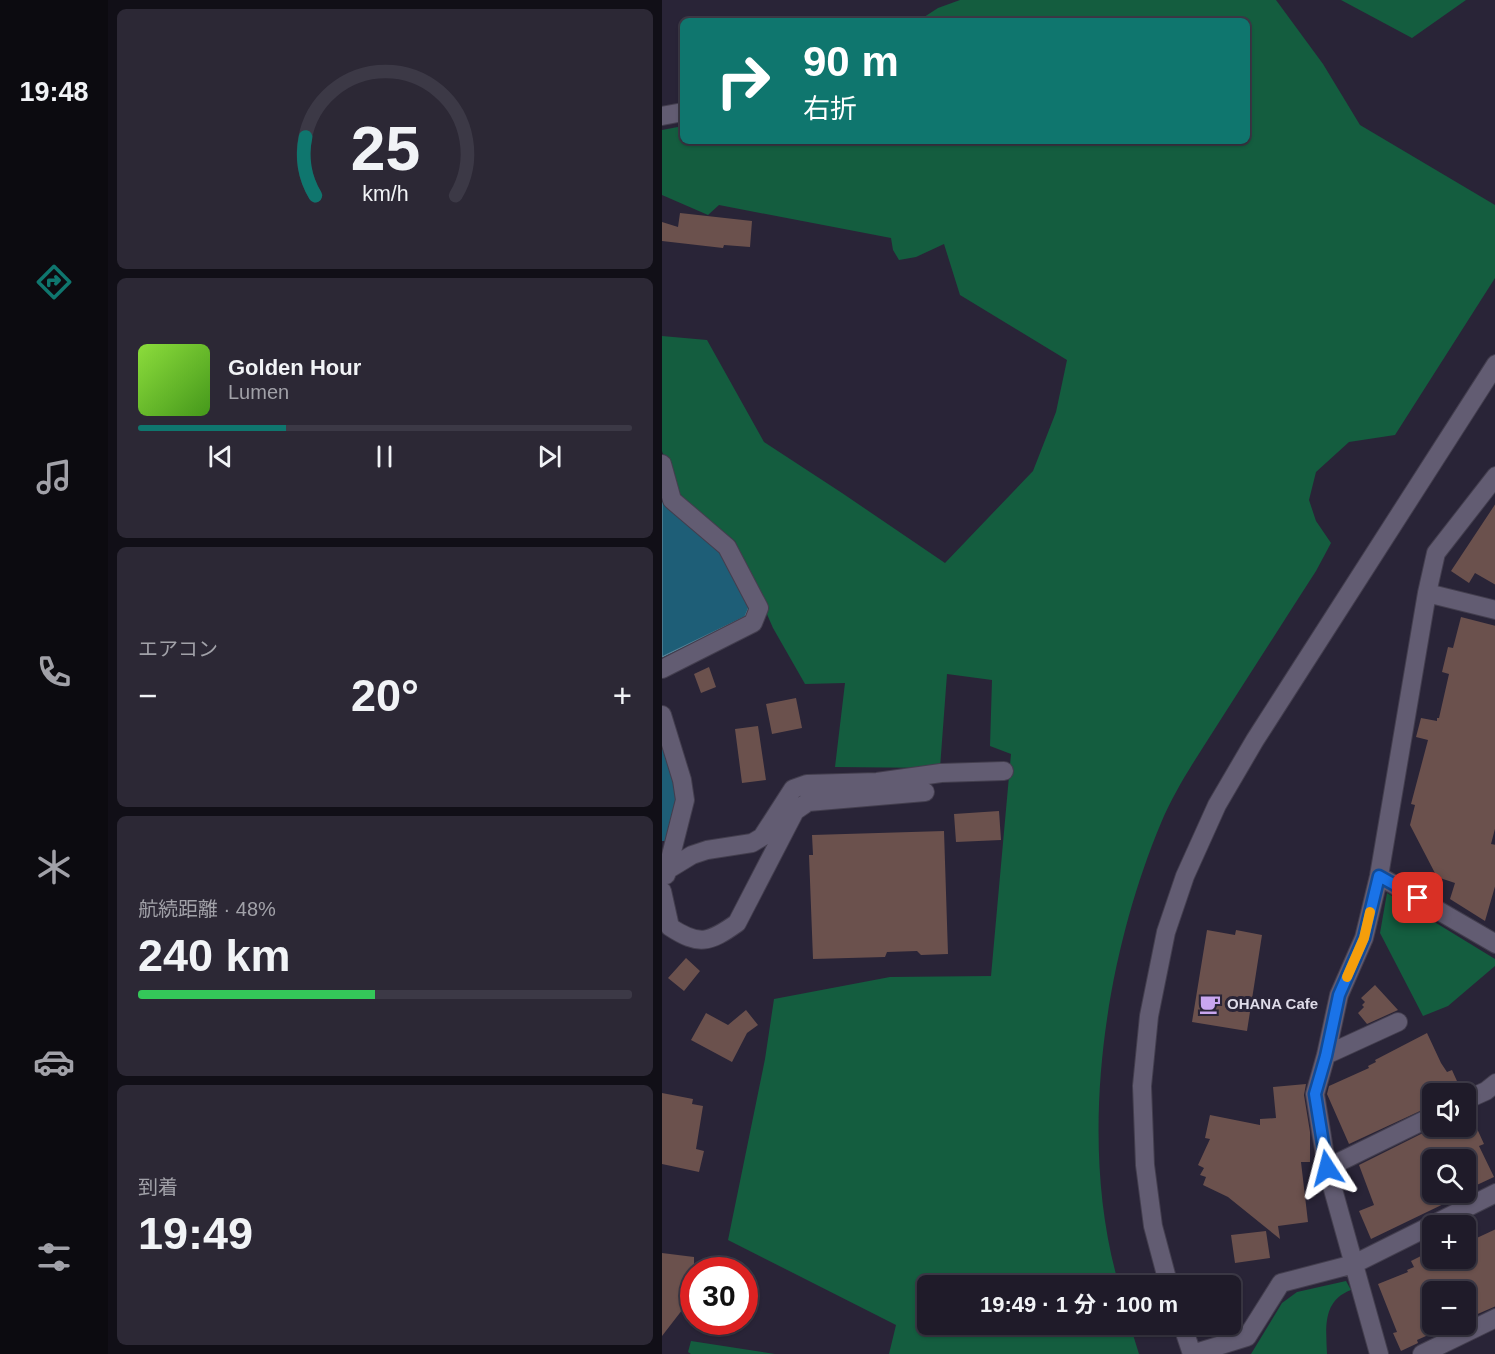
<!DOCTYPE html>
<html lang="ja">
<meta charset="utf-8">
<style>
:root{--surface:#1f1b29;--page:#2c2835;--text:#f1f3f6;--muted:#a1a1a8;--line:#3c3946;--accent:#0f766e}
body{margin:0;font-family:Helvetica,"Noto Sans JP",sans-serif;background:var(--page);color:var(--text);height:100vh;display:flex;flex-direction:column;font-size:22px;white-space:nowrap}
*{box-sizing:border-box;margin:0}
p{font-size:20px;color:var(--muted)}
.icon{flex:none;width:33px;height:33px;fill:none;stroke:currentColor;stroke-width:2;stroke-linecap:round;stroke-linejoin:round}
.map{position:relative;flex:1;overflow:hidden}
.sheet{display:flex;flex-direction:column;gap:9px;padding:9px;background:#110f17;width:554px}
.sheet>*{flex:none}
.guide{position:absolute;left:18px;top:18px;width:570px;height:126px;border-radius:9px;box-shadow:0 2px 4px #0004,0 0 0 2px var(--line);background:#0f766e;color:#fff;overflow:hidden}
.buttons{position:absolute;left:760px;top:1083px;display:grid;gap:12px}
.buttons a{display:grid;place-items:center;width:54px;height:54px;border-radius:9px;background:var(--surface);box-shadow:0 2px 4px #0004,0 0 0 2px var(--line);font-size:30px}
.speed{position:absolute;left:18px;top:1257px;display:flex;gap:12px;font-size:30px;font-weight:700;text-align:center}
.speed>*{display:grid;place-content:center;width:78px;height:78px;border-radius:50%;background:var(--surface);box-shadow:0 2px 4px #0004,0 0 0 2px var(--line);line-height:1}
.speed .limit{border:9px solid #d22;background:#fff;color:#111}
.pin{position:absolute;display:grid;place-items:center;width:51px;height:51px;color:#fff;margin:-26px;border-radius:12px;box-shadow:0 3px 9px #0006}
.me{position:absolute;width:66px;margin:-33px;rotate:351deg;stroke-linejoin:round;filter:drop-shadow(0 0 4px #0008)}
.turn{display:flex;align-items:center;gap:21px;height:126px;padding:0 24px;font-size:27px}
.turn .icon{width:78px;height:78px;stroke-width:2.5}
.turn b{display:block;font-size:42px;line-height:51px}
.big{font-size:45px;font-weight:700;line-height:1.1}
.sheet .tile{flex:1;display:flex;flex-direction:column;justify-content:center;gap:9px;min-width:0;padding:0 21px;border-radius:9px;background:var(--page)}
.sheet .dial{align-items:center;gap:0}
.dial svg{height:156px;overflow:visible;fill:none;stroke:var(--line);stroke-width:7;stroke-linecap:round;text-anchor:middle}
.dial text{fill:var(--text);stroke:none}
.song{display:flex;align-items:center;gap:18px}
.cover{width:72px;height:72px;border-radius:9px;background:linear-gradient(135deg,hsl(90 70% 55%),hsl(100 70% 35%))}
.played{height:6px;border-radius:3px;background:linear-gradient(90deg,var(--accent) 30%,var(--line) 30%)}
.keys{display:flex;justify-content:space-around;direction:ltr}
.heat{display:flex;justify-content:space-between;align-items:center;font-size:33px;direction:ltr}
.charge{height:9px;border-radius:4px;background:linear-gradient(90deg,#34c759 48%,var(--line) 0)}
.trip{position:absolute;left:255px;top:1275px;width:324px;height:60px;border-radius:9px;background:var(--surface);box-shadow:0 2px 4px #0004,0 0 0 2px var(--line);font-weight:700;line-height:60px;text-align:center}
main{display:flex;flex:1;min-height:0}
.tabs{display:flex;flex-direction:column;width:108px;justify-content:space-around;align-items:center;background:#0c0b10;color:var(--muted)}
.tabs .icon{width:42px;height:42px}
.tabs .active{color:var(--accent)}
.tabs b{font-size:27px;color:var(--text)}
.map>svg:first-child{display:block}
.green{fill:#145d3f}
.water{fill:#1e5e77;stroke:#588499;stroke-width:1.5}
.lines{fill:none;stroke-linecap:round;stroke-linejoin:round}
.river{stroke:#1e5e77;stroke-width:40}
.building{fill:#6b514d}
.minor-casing{stroke:#433e4e;stroke-width:20}
.minor{stroke:#625c72;stroke-width:18}
.route-casing{stroke:#114b97;stroke-width:15}
.route{stroke:#1a73e8;stroke-width:10}
.slow{stroke:#f59e0b;stroke-width:10}
.labels{text-anchor:middle;stroke-width:6;stroke-linejoin:round;paint-order:stroke}
.poi-label{font-size:15px;font-weight:bold;fill:#dedbe8;stroke:#292437;text-anchor:start}
</style>
<main>
<nav class="tabs">
<b>19:48</b>
<svg class="icon active" aria-label="directions" viewBox="0 0 24 24"><path d="M12 3l9 9-9 9-9-9zM9 14v-3h6M13 9l2 2-2 2"/></svg>
<svg class="icon" aria-label="music" viewBox="0 0 24 24"><path d="M9 18V5l10-2v13"/><circle cx="6" cy="18" r="3"/><circle cx="16" cy="16" r="3"/></svg>
<svg class="icon" aria-label="phone" viewBox="0 0 24 24"><path d="M5 4h4l2 5-3 2q2 4 5 5l2-3 5 2v4C11 20 4 13 5 4z"/></svg>
<svg class="icon" aria-label="climate" viewBox="0 0 24 24"><path d="M12 3v18M4 7l16 10M4 17L20 7"/></svg>
<svg class="icon" aria-label="car" viewBox="0 0 24 24"><path d="M5 17H2v-5l4-1 3-4h7l3 4 3 1v5h-3M9 17h6M6 11h13"/><circle cx="7" cy="17" r="2"/><circle cx="17" cy="17" r="2"/></svg>
<svg class="icon" aria-label="filters" viewBox="0 0 24 24"><path d="M4 7h16M4 17h16"/><circle cx="9" cy="7" r="2"/><circle cx="15" cy="17" r="2"/></svg>
</nav>
<section class="sheet">
<div class="tile dial"><svg viewBox="0 0 100 80">
<path d="M14 69A42 42 0 1 1 86 69"/>
<path d="M14 69A42 42 0 0 1 9 39" stroke="#0f766e"/>
<text x="50" y="56" font-size="32" font-weight="700">25</text>
<text x="50" y="72" font-size="11">km/h</text>
</svg></div>
<div class="tile">
<div class="song"><i class="cover"></i><div><b>Golden Hour</b><p>Lumen</p></div></div>
<div class="played"></div>
<div class="keys"><svg class="icon" aria-label="previous" viewBox="0 0 24 24"><path d="M18 5L8 12l10 7zM5 5v14"/></svg><svg class="icon" aria-label="pause" viewBox="0 0 24 24"><path d="M8 5v14M16 5v14"/></svg><svg class="icon" aria-label="next" viewBox="0 0 24 24"><path d="M6 5l10 7-10 7zM19 5v14"/></svg></div>
</div>
<div class="tile"><p>エアコン</p>
<div class="heat"><a>−</a><b class="big">20°</b><a>+</a></div>
</div>
<div class="tile"><p>航続距離 · 48%</p><b class="big">240 km</b><div class="charge"></div></div>
<div class="tile"><p>到着</p><b class="big">19:49</b></div>
</section>
<div class="map">
<svg width="834" height="1354" viewBox="0 0 834 1354">
<rect width="100%" height="100%" fill="#292437"/>
<path class="green" d="M298,0h316l47,64 37,61 135,80v73l-100,157 -46,7 -33,30 -7,28 7,21 15,22 -15,28c-31,48 -62,97 -93,145 -22,35 -46,69 -62,107 -57,136 -84,319 -42,462l-191,1v38l202,1 9,29h-250l7,-29 -168,-85 37,-181 9,-60 116,-22 101,-1 20,-222 -21,-8 2,-66 -45,-6 -7,94 -105,-1 10,-84 -40,1 -32,-56 -38,-87 -59,-46 -14,-44v-115l45,4 57,102 78,51 103,70 88,-92 23,-59 11,-52 -107,-65 -16,-51 -28,13 -17,3 -6,-10 -2,-12 -172,-33 -11,10 -46,-20v-65l21,-4v15h564v-120h-329l20,-13z
M679,0h125l-54,38z
M725,893l108,66v7l-47,40 -25,10 -43,-83z
M684,1281l5,9c-29,11 -25,38 -24,64h-76l31,-51 15,-11z
M29,1341l84,13h-84l-3,-2z"/>
<path class="water" d="M0,491l60,59 28,55 -5,12 -83,40z"/>
<g class="lines">
<path class="river" d="M0,756l7,21 -7,44"/>
</g>
<path class="building" d="M18,213l72,8 -2,26 -26,-2 -1,3 -61,-7v-19l16,5z
M834,503v82l-21,-12 -6,10 -18,-12z
M799,617l35,9v199l-5,19 5,1v38l-11,38 -35,-22 5,-16 -18,-6 -27,-52 5,-20 -4,-1 17,-64 -12,-3 5,-19 16,3v-3h2l10,-44 -7,-2 6,-25 5,1z
M47,667l7,20 -15,6 -7,-19z
M134,698l6,30 -30,6 -6,-30z
M96,726l8,54 -24,3 -7,-54z
M337,811l2,29 -45,2 -2,-28z
M282,831l4,123 -27,1 -4,-4 -30,1 -2,5 -72,2 -4,-104h4l-1,-20z
M545,930l28,5 1,-5 26,5 -15,96 -55,-9z
M24,958l14,13 -16,20 -16,-13z
M713,985l23,25 -31,14 -9,-11 6,-6 -2,-2 3,-3 -4,-4z
M84,1010l12,15 -11,8 -15,29 -41,-22 15,-27 22,12z
M765,1033l14,30 6,9 5,-2 9,20 -4,4h-24v11l-84,39 -22,-50 2,-8 40,-18 -1,-2 8,-4 -1,-2z
M644,1084l-2,11 6,37v30h-9l7,60 -30,4 2,13 -52,-42 -25,-12 3,-8 -6,-2 4,-7 -6,-3 12,-26 -5,-1 5,-23 50,10v-6l16,-1 -3,-31z
M0,1093l31,6 -1,5 11,2 -7,43 8,2 -5,21 -37,-8z
M804,1111h3l15,33 -5,2 15,31 -28,13v-30h-33v32h27l-6,3 2,3 -85,41 -12,-28 15,-6 -15,-40 78,-39h29z
M834,1229v77l-30,13v-27h-33v32h20l-36,16 1,3 -17,8 -8,-18 4,-1 -19,-48 30,-12 -1,-2 7,-3 -3,-6 16,-8 3,5h36v-15z
M604,1231l4,27 -35,5 -4,-28z
M0,1253l32,4v28l-3,21 -5,-1 -24,31z"/>
<g class="lines">
<defs>
<path id="minor" d="M0,116l21,-4
M0,464l10,36 55,47 32,61 -6,15 -91,46
M765,593l69,17
M0,715l20,65 3,20 -19,75
M7,869l23,-14 15,-5 45,-7 10,-6 31,-48 14,-5 70,-2 64,-9 63,-2
M717,876l117,68
M0,891l8,36c29,19 39,16 67,-4l58,-112 13,-9 117,-10
M664,1055l72,-33
M804,1100l20,-9 10,-8
M665,1168l106,-52
M507,1286l-16,-60 -8,-61 -3,-79 7,-70 17,-84 19,-56 32,-71 38,-65 241,-376
M520,1324l10,30 55,-17 34,-54 73,-19 142,-71
M717,1354l-52,-186 -12,-74 11,-39 13,-60 25,-57 15,-62 48,-283 9,-40 60,-77
M760,1354l74,-36"/>
</defs>
<use href="#minor" class="minor-casing"/>
<use href="#minor" class="minor"/>
</g>
<g class="lines">
<defs>
<path id="route" d="M665,1168l-12,-74 11,-38 13,-61 25,-57 15,-62 39,22"/>
</defs>
<use href="#route" class="route-casing"/>
<use href="#route" class="route"/>
<path class="slow" d="M685,977l17,-39 6,-26"/>
</g>
<defs>
<symbol id="cafe-bare" viewBox="-9 -9 18 18"><path d="M-5.5-4.5H6V0H3Q3 3.5 0 3.5H-2.5Q-5.5 3.5-5.5 0ZM3-3.2v2h1.7v-2ZM-6 4.5H4V6H-6Z" fill="#c8a6ef" stroke="#292437" stroke-width="2.5" paint-order="stroke"/></symbol>
</defs>
<g fill-rule="evenodd">
<use href="#cafe-bare" x="533" y="989" width="30" height="30"/>
</g>
<g class="labels">
<g class="poi-label">
<text x="565" y="1009">OHANA Cafe</text>
</g>
</g>
</svg>
<div class="buttons">
<a><svg class="icon" aria-label="sound" viewBox="0 0 24 24"><path d="M4 9h4l5-4v14l-5-4H4zM17 9q2 3 0 6"/></svg></a>
<a><svg class="icon" aria-label="search" viewBox="0 0 24 24"><circle cx="10" cy="10" r="6"/><path d="M15 15l6 6"/></svg></a>
<a>+</a>
<a>−</a>
</div>
<div class="speed"><div class="limit">30</div></div>
<div class="pin" style="left:756px;top:898px;background:#d93025"><svg class="icon" aria-label="arrive" viewBox="0 0 24 24"><path d="M6 21V4h12l-3 4 3 4H6"/></svg></div>
<svg class="me" style="left:665px;top:1168px" viewBox="-20 -20 40 40"><path d="M0-17L14 15 0 8-14 15z" fill="#1a73e8" stroke="#fff" stroke-width="4"/></svg>
<div class="trip">19:49 · 1 分 · 100 m</div>
<div class="guide">
<div class="turn"><svg class="icon" aria-label="right" viewBox="0 0 24 24"><path d="M7 20v-9h11M14 6l5 5-5 5"/></svg><div><b>90 m</b>右折</div></div>
</div>
</div>
</main>
